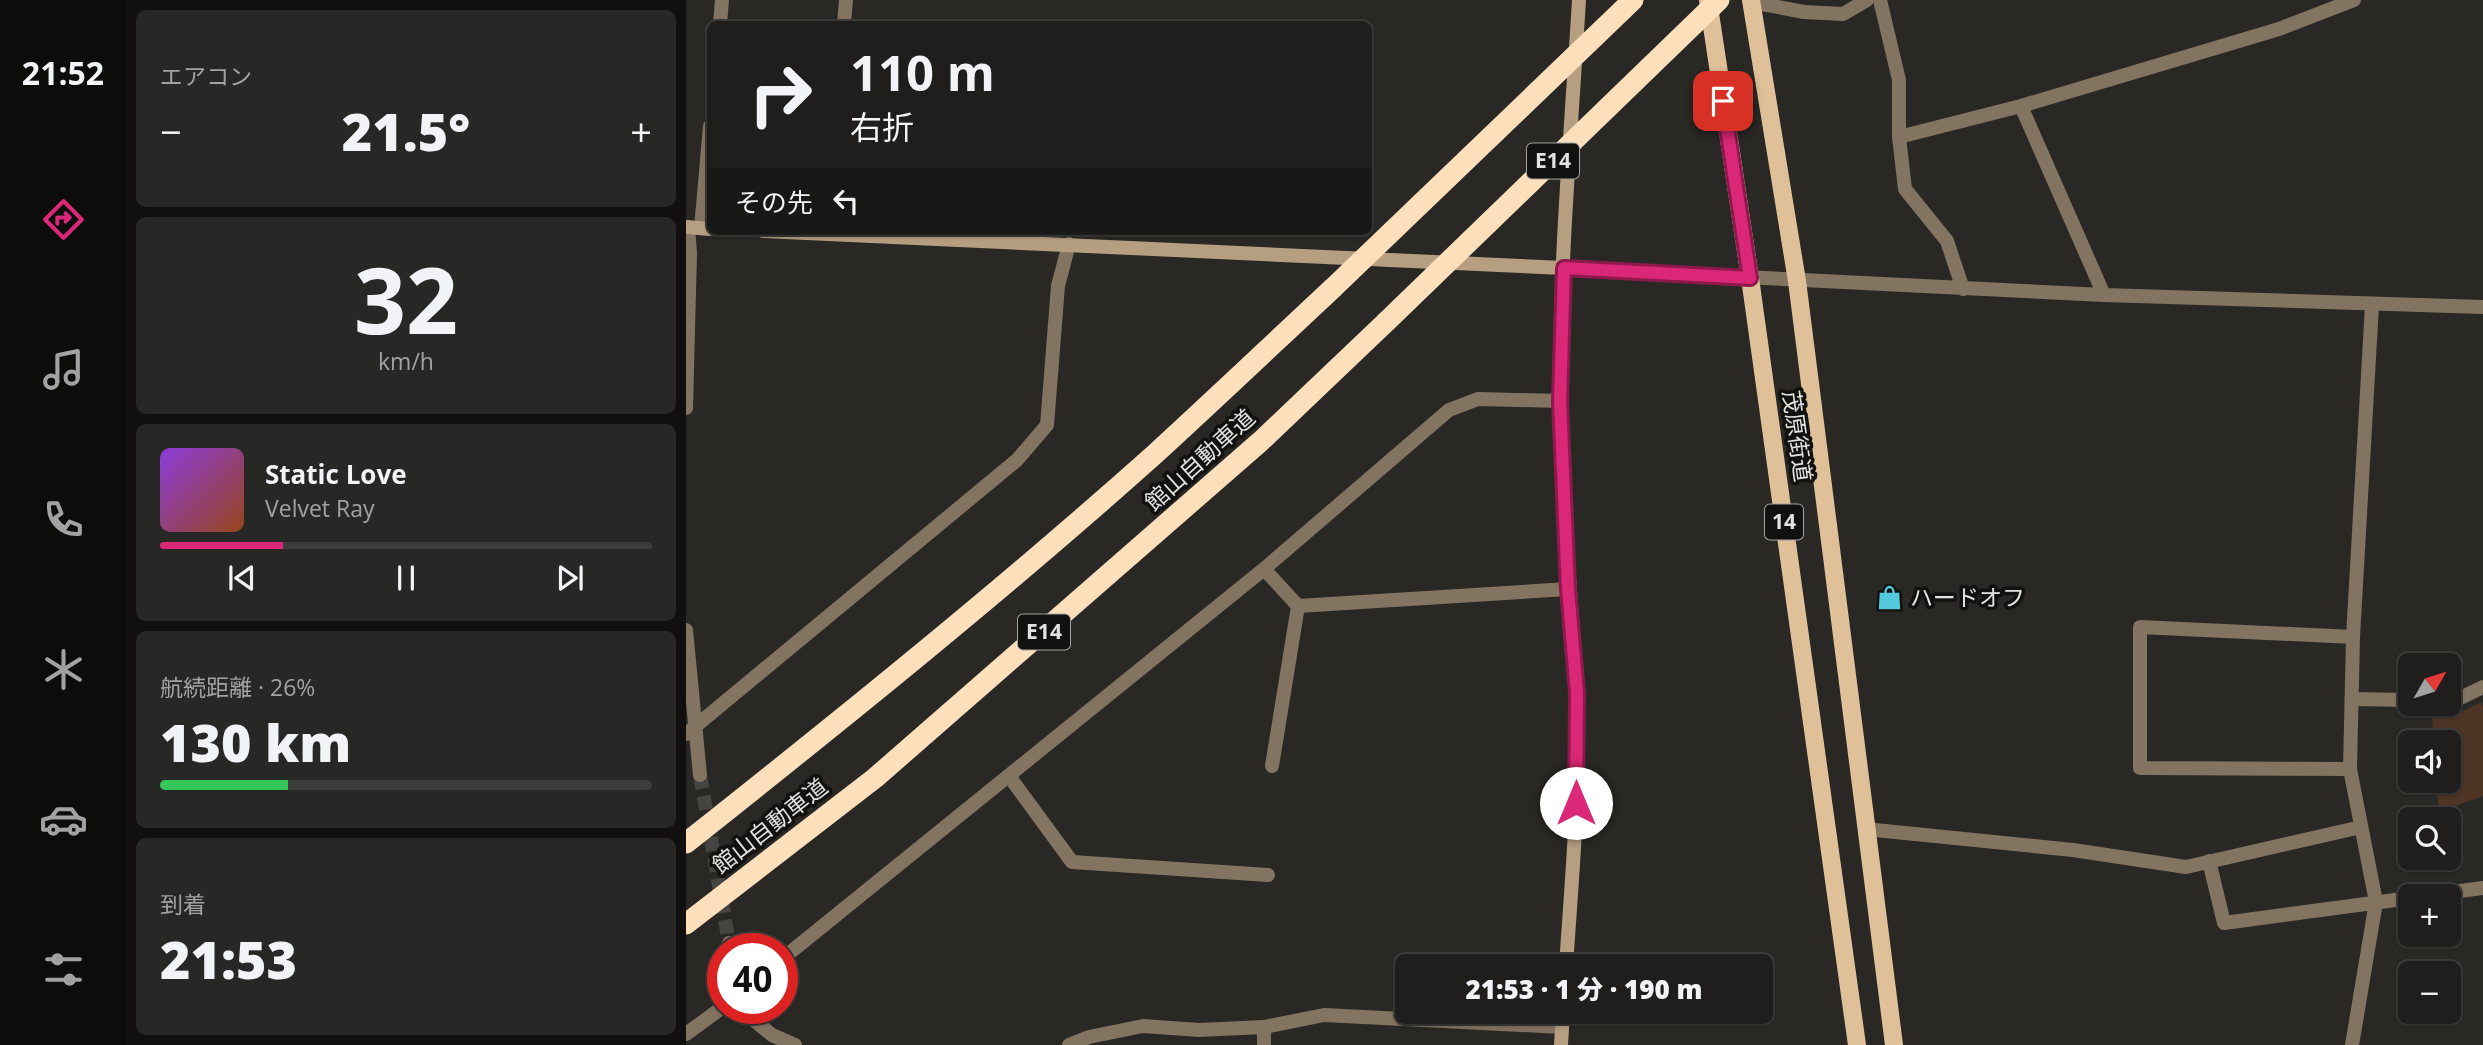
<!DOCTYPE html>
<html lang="ja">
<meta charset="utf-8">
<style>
:root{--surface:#1f1e1c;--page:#272725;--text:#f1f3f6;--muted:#a1a2a3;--line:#3c3c3b;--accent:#db2777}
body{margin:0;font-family:"Open Sans","Noto Sans JP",sans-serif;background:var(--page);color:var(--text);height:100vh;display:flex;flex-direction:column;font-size:26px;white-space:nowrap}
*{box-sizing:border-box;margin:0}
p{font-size:23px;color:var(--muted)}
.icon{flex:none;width:38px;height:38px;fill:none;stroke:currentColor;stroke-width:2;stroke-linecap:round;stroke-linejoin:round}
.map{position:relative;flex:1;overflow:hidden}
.drawer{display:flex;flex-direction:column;gap:10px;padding:10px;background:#11100f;width:560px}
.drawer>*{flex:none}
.guide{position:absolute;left:21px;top:21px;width:665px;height:214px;border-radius:10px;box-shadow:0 2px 5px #0004,0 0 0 2px var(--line);background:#1f1e1c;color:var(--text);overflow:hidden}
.needle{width:46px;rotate:51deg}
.buttons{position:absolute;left:1712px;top:653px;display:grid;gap:14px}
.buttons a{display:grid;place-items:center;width:63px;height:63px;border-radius:10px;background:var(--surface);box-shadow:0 2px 5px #0004,0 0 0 2px var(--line);font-size:35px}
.speed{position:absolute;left:21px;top:933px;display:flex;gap:14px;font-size:35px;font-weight:700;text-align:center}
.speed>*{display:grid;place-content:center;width:91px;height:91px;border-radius:50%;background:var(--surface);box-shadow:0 2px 5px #0004,0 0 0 2px var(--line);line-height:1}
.speed .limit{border:10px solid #d22;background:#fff;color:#111}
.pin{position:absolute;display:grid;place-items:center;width:60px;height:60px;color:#fff;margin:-30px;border-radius:14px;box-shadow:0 4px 10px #0006}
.me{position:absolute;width:77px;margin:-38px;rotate:0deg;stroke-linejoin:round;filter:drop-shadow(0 0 5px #0008)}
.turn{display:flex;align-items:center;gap:24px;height:147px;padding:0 28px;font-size:32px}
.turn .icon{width:91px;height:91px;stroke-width:2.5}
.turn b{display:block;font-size:49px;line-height:60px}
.then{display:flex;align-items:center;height:66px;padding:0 28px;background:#0003;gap:14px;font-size:26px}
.big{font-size:52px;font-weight:800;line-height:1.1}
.drawer .tile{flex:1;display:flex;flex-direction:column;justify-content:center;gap:10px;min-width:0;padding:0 24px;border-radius:10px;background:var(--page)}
.drawer .dial{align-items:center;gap:0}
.dial b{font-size:91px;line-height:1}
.song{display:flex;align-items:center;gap:21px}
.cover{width:84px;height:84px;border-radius:10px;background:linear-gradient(135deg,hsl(270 70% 55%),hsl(20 70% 35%))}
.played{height:7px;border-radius:4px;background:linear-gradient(90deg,var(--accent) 25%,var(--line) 25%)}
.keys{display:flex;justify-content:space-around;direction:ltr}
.heat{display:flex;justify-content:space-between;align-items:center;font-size:38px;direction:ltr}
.charge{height:10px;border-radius:5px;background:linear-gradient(90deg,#34c759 26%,var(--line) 0)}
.trip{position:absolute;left:709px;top:954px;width:378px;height:70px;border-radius:10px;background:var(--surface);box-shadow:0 2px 5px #0004,0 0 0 2px var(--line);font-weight:800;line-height:70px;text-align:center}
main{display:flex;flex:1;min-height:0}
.dock{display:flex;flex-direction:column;width:126px;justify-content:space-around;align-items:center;background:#0c0c0b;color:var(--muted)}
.dock .icon{width:49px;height:49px}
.dock .on{color:var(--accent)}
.dock b{font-size:32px;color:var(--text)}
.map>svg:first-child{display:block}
.green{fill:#4e3425}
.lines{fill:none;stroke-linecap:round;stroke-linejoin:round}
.street-tunnel{stroke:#454441;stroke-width:14;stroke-dasharray:14 7;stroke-linecap:butt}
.street{stroke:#837461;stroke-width:14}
.secondary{stroke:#b69f81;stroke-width:14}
.primary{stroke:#dfc099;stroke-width:18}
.highway{stroke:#fddfbb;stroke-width:21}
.highway-bridge{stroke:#fddfbb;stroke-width:21}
.route-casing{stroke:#8e194d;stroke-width:18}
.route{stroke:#db2777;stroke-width:12}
.labels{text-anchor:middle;stroke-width:7;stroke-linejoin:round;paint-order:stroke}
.shield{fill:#111110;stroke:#a3a3a0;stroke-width:2}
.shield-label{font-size:21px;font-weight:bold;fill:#e1e1de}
.street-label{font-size:23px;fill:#e1e1de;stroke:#111110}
.poi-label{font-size:23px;fill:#e1e1de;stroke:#111110;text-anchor:start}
</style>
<main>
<nav class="dock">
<b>21:52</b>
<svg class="icon on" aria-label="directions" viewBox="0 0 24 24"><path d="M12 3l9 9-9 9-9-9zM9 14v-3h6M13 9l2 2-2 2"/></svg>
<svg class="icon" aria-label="music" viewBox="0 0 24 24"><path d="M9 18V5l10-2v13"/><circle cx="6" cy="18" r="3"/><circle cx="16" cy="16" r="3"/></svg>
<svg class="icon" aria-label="phone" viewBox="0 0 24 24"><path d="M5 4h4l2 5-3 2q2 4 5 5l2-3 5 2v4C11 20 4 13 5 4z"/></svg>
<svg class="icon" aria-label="climate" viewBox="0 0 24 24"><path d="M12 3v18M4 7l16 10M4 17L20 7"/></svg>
<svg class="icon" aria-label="car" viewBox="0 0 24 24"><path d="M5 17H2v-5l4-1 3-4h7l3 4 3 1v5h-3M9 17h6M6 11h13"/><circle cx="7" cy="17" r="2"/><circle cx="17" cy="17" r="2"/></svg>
<svg class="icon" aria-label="filters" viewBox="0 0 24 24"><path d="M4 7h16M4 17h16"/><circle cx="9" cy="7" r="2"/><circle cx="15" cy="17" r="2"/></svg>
</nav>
<section class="drawer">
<div class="tile"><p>エアコン</p>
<div class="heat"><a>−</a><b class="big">21.5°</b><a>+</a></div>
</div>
<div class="tile dial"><b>32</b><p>km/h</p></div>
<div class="tile">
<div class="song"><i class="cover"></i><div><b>Static Love</b><p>Velvet Ray</p></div></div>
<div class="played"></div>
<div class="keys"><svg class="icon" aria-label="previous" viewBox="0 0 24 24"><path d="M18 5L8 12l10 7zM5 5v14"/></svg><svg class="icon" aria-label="pause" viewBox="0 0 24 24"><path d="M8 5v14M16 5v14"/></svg><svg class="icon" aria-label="next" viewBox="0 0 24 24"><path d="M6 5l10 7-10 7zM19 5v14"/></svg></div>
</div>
<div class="tile"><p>航続距離 · 26%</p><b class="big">130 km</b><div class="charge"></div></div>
<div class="tile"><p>到着</p><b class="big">21:53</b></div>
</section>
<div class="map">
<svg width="1797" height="1045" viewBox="0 0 1797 1045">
<rect width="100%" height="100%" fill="#292825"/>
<path class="green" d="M1795,702l2,5v89l-44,16 -3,-31 12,-1v-38h-14l-2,-24 27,-5z"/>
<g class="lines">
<path class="street-tunnel" d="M14,775l29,168"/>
<path class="street" d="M1194,0l19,80v57l6,52 42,52 16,48
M1065,2l53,10 39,2 24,-14
M34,24l2,-24
M158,24l2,-24
M1335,106l83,189
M1213,137l122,-31 258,-77 75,-29
M15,228l9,-102
M878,268l540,27 379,12
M0,408l4,-155 -2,-26
M578,569l34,37 270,-17
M0,630l14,145
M1667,699l57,1
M1762,701h6l29,-14
M0,734l331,-274 30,-35 11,-139 11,-42
M586,766l26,-160
M1664,769l-210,-1v-141l213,10
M323,776l63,86 196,13
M1179,829l208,21 113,17 175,-40
M1523,861l15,62 186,-25
M1737,896l60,-8
M43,943v5
M96,959l482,-390 185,-159 29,-11 82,2
M53,1008l33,27 23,10
M578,1027v18
M0,1034l37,-27
M383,1045l20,-8 54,-11 56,4 65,-3 60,-12 238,12
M1666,1045l24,-143 -26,-133 3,-132 19,-332"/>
<path class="secondary" d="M0,227l24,2
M77,231l801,37
M880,966c6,-91 15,-183 10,-275 -4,-96 -15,-193 -16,-290 -1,-133 11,-268 19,-401
M875,1045l2,-33"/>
<path class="primary" d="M1022,0l42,278 107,767
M1065,0l46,281 97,764"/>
<path class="highway" d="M0,843c159,-126 318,-254 469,-389 60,-55 119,-111 178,-166
M0,924l189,-146 386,-337 125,-119"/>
<path class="highway-bridge" d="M647,288l300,-288
M700,322l333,-322"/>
</g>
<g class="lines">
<defs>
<path id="route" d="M890,803l1,-110 -9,-104 -8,-188 4,-133 186,10 -27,-177"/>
</defs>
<use href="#route" class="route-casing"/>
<use href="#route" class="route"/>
</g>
<defs>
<symbol id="shop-bare" viewBox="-9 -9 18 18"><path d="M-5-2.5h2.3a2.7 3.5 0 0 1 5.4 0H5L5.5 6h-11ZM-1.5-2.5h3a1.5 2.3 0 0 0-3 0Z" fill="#55cadf" stroke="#111110" stroke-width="2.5" paint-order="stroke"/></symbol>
</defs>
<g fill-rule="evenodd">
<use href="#shop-bare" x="1186" y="580" width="35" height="35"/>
</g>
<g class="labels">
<g class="shield">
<rect x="841" y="143.5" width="52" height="35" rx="5"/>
<rect x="1079" y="504.5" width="38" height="35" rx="5"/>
<rect x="332" y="614.5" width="52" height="35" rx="5"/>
</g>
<g class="shield-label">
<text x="867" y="168">E14</text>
<text x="1098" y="529">14</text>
<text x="358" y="639">E14</text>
</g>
<g class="street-label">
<text transform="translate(1111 436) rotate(82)" y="8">茂原街道</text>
<text transform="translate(514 460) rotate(-42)" y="8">館山自動車道</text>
<text transform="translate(84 826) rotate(-38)" y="8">館山自動車道</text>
</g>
<g class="poi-label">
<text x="1224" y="606">ハードオフ</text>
</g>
</g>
</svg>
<div class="buttons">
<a><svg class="needle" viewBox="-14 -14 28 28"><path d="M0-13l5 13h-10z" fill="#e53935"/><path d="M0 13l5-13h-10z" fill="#a1a2a3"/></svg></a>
<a><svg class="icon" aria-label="sound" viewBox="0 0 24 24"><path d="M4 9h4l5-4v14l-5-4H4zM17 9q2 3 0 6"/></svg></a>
<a><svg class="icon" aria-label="search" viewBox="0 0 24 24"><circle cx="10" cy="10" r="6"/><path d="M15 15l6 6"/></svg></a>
<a>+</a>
<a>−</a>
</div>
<div class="speed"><div class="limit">40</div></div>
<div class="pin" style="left:1037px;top:101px;background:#d93025"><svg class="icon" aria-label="arrive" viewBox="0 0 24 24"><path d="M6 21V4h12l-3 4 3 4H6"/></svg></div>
<svg class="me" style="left:890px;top:803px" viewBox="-20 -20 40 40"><circle r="19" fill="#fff"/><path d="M0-13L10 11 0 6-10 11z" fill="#db2777"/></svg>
<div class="trip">21:53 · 1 分 · 190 m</div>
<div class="guide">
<div class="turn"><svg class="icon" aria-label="right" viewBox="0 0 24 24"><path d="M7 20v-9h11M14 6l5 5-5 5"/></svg><div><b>110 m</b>右折</div></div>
<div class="then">その先<svg class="icon" aria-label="left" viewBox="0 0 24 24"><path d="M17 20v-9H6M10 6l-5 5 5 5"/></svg></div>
</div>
</div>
</main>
